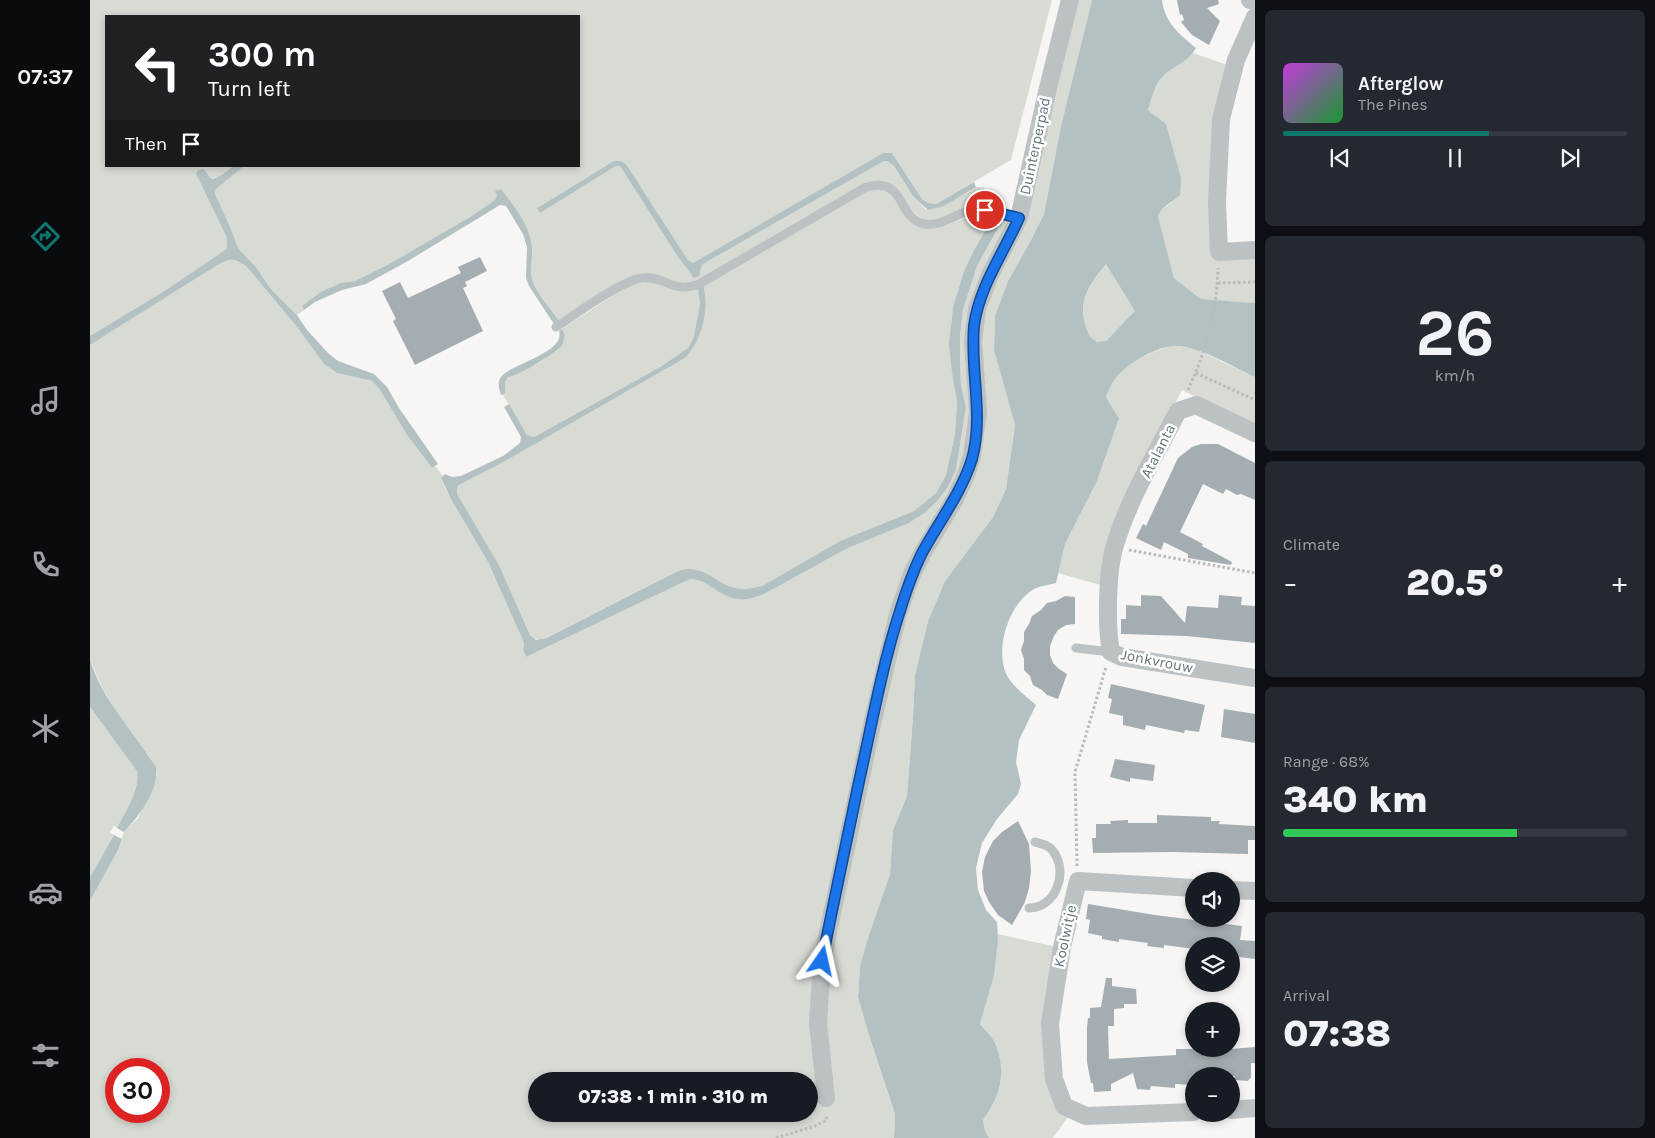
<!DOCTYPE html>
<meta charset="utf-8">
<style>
:root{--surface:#171b24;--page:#242831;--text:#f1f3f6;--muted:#9ea1a6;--line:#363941;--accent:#0f766e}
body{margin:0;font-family:Karla,sans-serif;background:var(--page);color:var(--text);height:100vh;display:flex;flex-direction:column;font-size:19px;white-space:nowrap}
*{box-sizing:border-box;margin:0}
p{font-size:16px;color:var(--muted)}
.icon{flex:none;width:28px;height:28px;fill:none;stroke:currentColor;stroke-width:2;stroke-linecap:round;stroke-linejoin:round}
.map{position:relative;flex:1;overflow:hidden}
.details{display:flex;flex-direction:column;gap:10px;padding:10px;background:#0d0f14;width:400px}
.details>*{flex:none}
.hud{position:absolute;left:15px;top:15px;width:475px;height:152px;border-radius:0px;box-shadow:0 2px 8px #0003;background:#202124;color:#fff;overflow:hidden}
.tools{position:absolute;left:1095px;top:872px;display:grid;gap:10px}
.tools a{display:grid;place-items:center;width:55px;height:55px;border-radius:50%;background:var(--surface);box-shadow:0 2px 8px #0003;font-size:25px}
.speed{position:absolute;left:15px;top:1058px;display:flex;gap:10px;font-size:25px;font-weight:700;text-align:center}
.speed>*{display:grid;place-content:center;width:65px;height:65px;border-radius:50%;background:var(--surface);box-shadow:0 2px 8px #0003;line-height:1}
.speed .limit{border:8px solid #d22;background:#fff;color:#111}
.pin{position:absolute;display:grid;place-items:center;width:42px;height:42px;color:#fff;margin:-21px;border:2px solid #fff;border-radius:50%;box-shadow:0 1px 5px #0007}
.me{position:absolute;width:55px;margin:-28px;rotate:11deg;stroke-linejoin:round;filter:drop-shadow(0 0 4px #0008)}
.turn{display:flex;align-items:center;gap:18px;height:105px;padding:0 20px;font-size:22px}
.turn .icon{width:65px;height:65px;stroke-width:2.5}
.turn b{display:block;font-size:35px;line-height:42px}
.then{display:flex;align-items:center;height:48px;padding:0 20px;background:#0003;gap:10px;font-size:19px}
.big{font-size:38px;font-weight:800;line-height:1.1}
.details .card{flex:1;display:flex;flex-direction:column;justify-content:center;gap:8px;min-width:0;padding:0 18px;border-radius:8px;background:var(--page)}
.details .dial{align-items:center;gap:0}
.dial b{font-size:65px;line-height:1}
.song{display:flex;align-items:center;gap:15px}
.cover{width:60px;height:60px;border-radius:8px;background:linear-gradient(135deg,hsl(290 70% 55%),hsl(130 70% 35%))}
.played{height:5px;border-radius:2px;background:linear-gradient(90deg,var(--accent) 60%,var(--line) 60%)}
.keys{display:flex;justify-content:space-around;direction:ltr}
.heat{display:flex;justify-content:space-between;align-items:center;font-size:28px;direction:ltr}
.charge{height:8px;border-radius:4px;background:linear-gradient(90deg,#34c759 68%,var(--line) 0)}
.trip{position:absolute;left:438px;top:1072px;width:290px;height:50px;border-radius:25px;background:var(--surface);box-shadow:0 2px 8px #0003;font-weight:800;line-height:50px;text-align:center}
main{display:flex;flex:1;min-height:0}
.tabs{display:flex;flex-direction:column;width:90px;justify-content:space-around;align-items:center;background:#090b0e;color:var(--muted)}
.tabs .icon{width:35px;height:35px}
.tabs .on{color:var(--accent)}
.tabs b{font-size:22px;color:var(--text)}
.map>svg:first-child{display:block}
.green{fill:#d7dbd4;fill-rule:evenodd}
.water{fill:#b4c1c3;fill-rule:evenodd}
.building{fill:#a4adb1}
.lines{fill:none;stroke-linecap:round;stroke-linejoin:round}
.path{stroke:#b7bbbc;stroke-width:3;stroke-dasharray:2.5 2.5;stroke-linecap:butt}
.service{stroke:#bcc1c4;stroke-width:9}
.minor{stroke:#bcc1c4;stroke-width:18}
.route-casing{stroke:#114b97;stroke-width:12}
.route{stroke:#1a73e8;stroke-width:9}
.labels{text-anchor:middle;stroke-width:5;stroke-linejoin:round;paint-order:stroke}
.street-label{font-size:15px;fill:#65757c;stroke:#fff}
</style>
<main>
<nav class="tabs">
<b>07:37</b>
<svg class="icon on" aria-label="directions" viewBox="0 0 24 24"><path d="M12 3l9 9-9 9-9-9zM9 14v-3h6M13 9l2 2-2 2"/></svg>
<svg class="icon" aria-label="music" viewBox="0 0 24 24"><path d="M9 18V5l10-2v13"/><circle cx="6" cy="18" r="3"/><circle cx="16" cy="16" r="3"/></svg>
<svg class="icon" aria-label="phone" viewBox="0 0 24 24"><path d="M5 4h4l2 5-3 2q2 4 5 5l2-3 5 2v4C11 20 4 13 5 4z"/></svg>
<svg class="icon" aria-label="climate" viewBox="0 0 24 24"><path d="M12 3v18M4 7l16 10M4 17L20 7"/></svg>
<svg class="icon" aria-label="car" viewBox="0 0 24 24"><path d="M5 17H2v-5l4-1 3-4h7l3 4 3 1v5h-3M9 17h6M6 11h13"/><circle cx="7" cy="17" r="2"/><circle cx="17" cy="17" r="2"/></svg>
<svg class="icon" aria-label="filters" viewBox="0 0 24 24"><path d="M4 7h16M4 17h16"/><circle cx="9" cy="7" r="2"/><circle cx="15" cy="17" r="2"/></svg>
</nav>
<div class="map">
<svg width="1165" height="1138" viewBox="0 0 1165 1138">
<rect width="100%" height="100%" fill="#f7f6f4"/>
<path class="green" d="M0,0h962l-41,160 -75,44 -8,-1 -6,-4 -30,-46h-9l-190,110 -5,-3 -4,-6 -42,-65 -21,-28 -30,14 -54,33 3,5 76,-47h4l56,88 24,17 3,-7 181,-103h3l7,5 12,19 20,25 41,-17 9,-6c12,0 19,8 24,18l-1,4 -66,12c-36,-3 -23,-50 -69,-38l-165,96c-25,11 -42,-7 -67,-3l-73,45c-7,-11 -22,-27 -26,-39 -4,-11 0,-23 -1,-35 -2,-22 -18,-41 -31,-58l-6,11 -25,17 -81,47 -34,17 -7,1 -46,24 2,4 -7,5 -27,-27 -14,-21 -18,-19 -7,-19 -16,-34 1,-6 28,-23h335v-150h-473v150h127l-10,8 -11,5 -16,-5 31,64v10l-2,2 -59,40 -76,46z
M984,0h18l-31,126 -17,88 -14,28 -22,39 -13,35 -1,34 21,75 -9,64 -13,28 -48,64 -17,40 -13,54 -2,42 -6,79 -14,34 -3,44 -23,67 -7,25 -2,31 9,32 28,85 -1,24h-804v-237l28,-51 6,-18 14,-14 19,-43 -1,-8 -9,-14 -30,-40 -15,-26 -12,-27v-315l126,-79c14,-8 17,-9 31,1l50,60 27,37 13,9 35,8 8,9 27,45 25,33 3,-2 8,10 -2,2 4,10 43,74 36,81 -1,7 3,7 164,-78c19,0 29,18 47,20 9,2 19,-2 27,-5l82,-45 63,-26 17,-11 12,-12 10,-13 8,-17 10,-63 -5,-22 -1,-22v-27l3,-26 14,-44 26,-47 6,2 2,5c-16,31 -35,62 -40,97 -3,24 1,48 2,72 1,20 0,40 -5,60 -9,45 -46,78 -61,120 -21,59 -33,119 -46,179 -12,58 -25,116 -37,174l-6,32 -4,63 8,76 7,-3c-5,-47 -8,-87 -4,-135l51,-240 27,-106 13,-39 10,-20 32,-55 12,-24 6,-20 5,-24v-21l-4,-71 4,-31 13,-33 26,-52 5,-6 7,-17 4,-43 7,-33zM26,1069h43v42h-43zM446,1081h273v33h-273z
M1103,53l37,13 -17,171 42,20v46l-54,-4 -27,-21 -16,-62 4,-7 9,-6 -16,-88 -7,-5 3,-14 12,-21z
M785,189l13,2 19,26 27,11 11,-2 29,-12 18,1 1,2 -19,33 -10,21 -11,36 -2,16 2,58 4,20 -2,33 -9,41 -10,18 -22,18 -74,30 -78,45c-7,1 -13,3 -20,3 -24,-1 -38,-27 -64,-18l-133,67c-6,2 -9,3 -15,-3l-31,-70 -42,-70v-8l2,-2 43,-22 183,-105 14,-22 4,-51 164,-94z
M1016,264l30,47 -30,30 -9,2c-7,-5 -8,-8 -11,-16 -9,-26 5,-43 20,-63z
M560,282c17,5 30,13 48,6 4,17 2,45 -10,60 -10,12 -34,23 -49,31 -35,19 -70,38 -105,58l-7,-2 -24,-40 2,-1v-12c6,-7 16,-10 25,-14 18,-10 23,-17 35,-33l-3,-6 62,-41 11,-5z
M1082,345l23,4 60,28v49l-73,-36 -55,108 -23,88 -46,-13 7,-29 32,-63 22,-61 -13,-23c2,-5 3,-11 5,-15 12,-20 41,-29 61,-37z
M0,707l47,63c3,21 -11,40 -20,58l-3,-2 -4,6 4,3 -24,42z
M908,934l59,13 -11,65 24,102 -17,24h-64l-4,-7 -2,-11c18,-23 24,-49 12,-77 -3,-7 -10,-13 -15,-19l14,-48z"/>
<path class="water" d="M1002,0h70c3,23 17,34 34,48 -6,12 -20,17 -31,26 -9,8 -14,24 -17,36l18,14 15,54 -1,17 -18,14 -4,7 16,62 27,21 54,4v74c-21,-10 -60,-33 -82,-31 -10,0 -28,9 -36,14 -17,11 -24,18 -31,37l13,22 -22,62 -32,63 -9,39c-7,2 -16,3 -22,6 -25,15 -38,56 -29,82 5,14 20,24 31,34l-17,35 -3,22 5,22 -3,10 -21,25 -15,24 -6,25 2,22 8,20 11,12 1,17 -4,37 -14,48c5,6 12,12 15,19 12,28 6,53 -12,77l2,11 4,7h-95l1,-24 -28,-85 -9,-32 2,-31 7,-25 23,-67 3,-44 14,-34 6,-79 2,-42 13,-54 17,-40 48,-64 13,-28 9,-64 -21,-75 1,-34 13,-35 22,-39 14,-28 17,-88zM1016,264l29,47 -29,30 -9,1c-7,-4 -8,-7 -11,-15 -9,-26 4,-43 20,-63z
M793,153h9l30,46 6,4 8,1 38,-22 2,5 -32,19 -16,4 -15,-14 -19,-30 -7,-5h-3l-181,103 -3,7v4l-6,3 -18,-24 -56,-88h-4l-76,47 -3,-5 77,-47h7l5,3 58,90 4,6 5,3z
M143,166h11l-28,23 -1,5 16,35 7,19 18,19 14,21 27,27 10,15 21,23 10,8 36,13 13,13 12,21 39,56 -6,4 -25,-33 -27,-45 -8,-9 -35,-8 -13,-9 -27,-37 -50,-60c-14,-10 -17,-9 -31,-1l-126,79v-9l76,-46 59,-40 2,-2v-10l-31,-64 2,-4 6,-1 6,9 3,1 10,-5z
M411,189c13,17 29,36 31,58 1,12 -3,24 1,35 4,12 19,28 26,39l-5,3 -25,-38 -3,-8 1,-31 -4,-13 -17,-28 -6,-1 -92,56 -42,23 -24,6 -27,12 -11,8 -2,-4 19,-14 20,-9 14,-2 34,-17 81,-47 25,-17 2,-5 -2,-4z
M903,217l10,2 -26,47 -14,44 -3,26v27l1,22 5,22 -10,63 -8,17 -10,13 -12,12 -17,11 -63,26 -82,45c-8,3 -18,7 -27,5 -18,-2 -29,-20 -47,-20l-164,78 -3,-7 1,-7 -36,-81 -37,-63 -10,-21 4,-4 7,3 9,-1 42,-20 17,-13 1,-6 -17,-30 5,-3 18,31 7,2 128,-71 26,-18 6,-11 6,-33 -2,-16 5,-3c7,23 -1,56 -18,73l-183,105 -43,22 -2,3v6l42,71 31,70 6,5 10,-2 132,-67c28,-9 39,17 64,18 7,0 13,-2 20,-3l78,-45 74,-30 22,-18 10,-18 9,-41 2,-33 -4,-20 -4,-37 4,-37 11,-36 10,-21z
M472,329l3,6 -3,11 -12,9 -20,13 -22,10 -3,4v12l-4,1c-2,-6 -4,-13 0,-18 9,-13 65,-24 58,-46z
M0,660c13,41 44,72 66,107 4,21 -18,51 -32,65l-7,-4c9,-18 23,-37 20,-57l-47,-64z
M24,835l8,4 -4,11 -28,51v-24z"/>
<path class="building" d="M1087,0h41l1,4 -12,4 13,13 -11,24 -17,-10 -11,-13 3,-2 -2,-6 -2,1z
M390,257l7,14 -22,11 2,4 -4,2 20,43 -68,34 -22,-44 3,-2 -14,-28 18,-9 8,16 53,-25 -3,-6z
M1111,444h17l37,19v37l-14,-6 -4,1 -11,-6 -3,5 -20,-10 -23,48 23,12 -1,2 30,16 -1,3 -43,-7v-4l-24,-12 -3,8 -25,-12 7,-14 3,2 32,-68 14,-11z
M1051,595l20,1 24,27 2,-17 31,2 1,-13 23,2 -1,8 14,1v37l-69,-7 -65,-2v-15h5v-14l15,1z
M975,596l10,1v27l-9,1 -8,5 -4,6 -4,10v9l3,8 6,6 8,5 -9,25 -11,-4 -5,-5 -9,-5 -3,-9 -6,-6v-11l-3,-9 3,-9v-9l5,-8 3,-8 9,-6 6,-7 9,-2z
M1021,684l94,21 -6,27 -14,-2 -1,3 -38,-8 -1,5 -22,-5v-9l-14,-3 3,-14 -4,-1z
M1134,709l31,5v29l-34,-6z
M1025,759l40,6 -2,16 -23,-3v4l-20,-5z
M1067,815l54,2v4h9l-1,3 36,2v14h-7v14l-76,-2 -79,1 -1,-15h4v-14h15l-1,-3 18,-1v3h29z
M928,821l11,23 2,27 -2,17 -4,14 -13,23 -14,-10 -9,-13 -5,-11 -2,-19 3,-15 8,-16 9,-9z
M998,904l67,11 87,11 -2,14 15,1v18l-24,-3v-10h-37v3l-30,-4v3l-17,-2 1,-3 -29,-4v3l-17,-3v-3l-14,-3 2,-13 -4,-1z
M1016,978h6v8l24,3 1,15h-13v4l-10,1v17h-6l1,33 67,-4v-6h55l24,-2v16h-4v15l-2,1 -1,2 -14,-1 1,-4h-41v9l-19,-1v4l-24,-2 -1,4 -13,-1 -4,-16 -22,11v7l-17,1 -1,-9h-2l-4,-21v-35l1,-9h2v-10l11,-1z"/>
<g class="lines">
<path class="path" d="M1128,283l37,-1
M1106,373l59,27
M1098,390c18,-39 29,-79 30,-122
M1039,550l126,23
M987,866l-2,-94 31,-105
M686,1138l39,-12 12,-6 -1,-6"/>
<path class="service" d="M466,327c19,-12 67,-48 87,-49 23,-2 29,16 56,6l167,-97c41,-11 30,32 59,37 18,3 32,-12 48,-14 15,-2 32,4 46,8
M986,648l35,4
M939,908c27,0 40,-36 24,-57 -4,-6 -12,-7 -18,-9"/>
<path class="minor" d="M1160,0l5,1
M1165,17l-19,43 -15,59 -4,83 2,50 36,-2
M1165,433l-59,-28 -18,6c-22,43 -49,87 -63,134 -8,25 -9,81 -4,107l11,5 133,21
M1104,888l-116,-7 -16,66 -12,77 4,55 10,27 22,10 108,-4
M1141,890l24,1
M736,1098l-8,-75 4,-62 51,-241 25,-106 14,-40 10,-20 33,-55 11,-24 6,-19 6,-44 -5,-71 4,-32 13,-34 29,-57 29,-130 22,-88
M1141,1110l24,-2"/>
</g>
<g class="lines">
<defs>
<path id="route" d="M732,961c12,-61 25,-122 38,-184 12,-54 22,-110 39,-163 6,-20 13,-40 22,-59 17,-32 40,-61 51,-96 12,-44 -2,-89 2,-133 5,-39 29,-72 45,-108l-34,-8"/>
</defs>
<use href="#route" class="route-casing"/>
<use href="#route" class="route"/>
</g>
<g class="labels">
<g class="street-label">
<text transform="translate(945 146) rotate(-78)" y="5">Duinterperpad</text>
<text transform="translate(1068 451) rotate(-63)" y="5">Atalanta</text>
<text transform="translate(1067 661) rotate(11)" y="5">Jonkvrouw</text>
<text transform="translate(975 936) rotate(-78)" y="5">Koolwitje</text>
</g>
</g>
</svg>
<div class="tools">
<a><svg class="icon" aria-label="sound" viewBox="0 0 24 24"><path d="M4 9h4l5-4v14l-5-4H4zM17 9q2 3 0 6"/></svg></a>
<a><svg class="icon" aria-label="layers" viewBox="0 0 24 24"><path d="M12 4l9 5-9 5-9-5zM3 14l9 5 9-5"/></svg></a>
<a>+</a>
<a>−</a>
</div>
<div class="speed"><div class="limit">30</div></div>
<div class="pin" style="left:895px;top:210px;background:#d93025"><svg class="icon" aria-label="arrive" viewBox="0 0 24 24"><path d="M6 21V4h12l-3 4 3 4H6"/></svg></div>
<svg class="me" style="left:732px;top:961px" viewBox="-20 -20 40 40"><path d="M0-17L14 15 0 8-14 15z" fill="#1a73e8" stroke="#fff" stroke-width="4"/></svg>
<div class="trip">07:38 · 1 min · 310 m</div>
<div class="hud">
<div class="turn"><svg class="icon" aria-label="left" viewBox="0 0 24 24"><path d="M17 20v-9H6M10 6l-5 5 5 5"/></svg><div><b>300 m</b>Turn left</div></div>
<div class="then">Then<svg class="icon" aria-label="arrive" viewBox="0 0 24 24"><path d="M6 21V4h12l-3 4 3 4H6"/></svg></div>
</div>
</div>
<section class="details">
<div class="card">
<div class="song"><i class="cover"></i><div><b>Afterglow</b><p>The Pines</p></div></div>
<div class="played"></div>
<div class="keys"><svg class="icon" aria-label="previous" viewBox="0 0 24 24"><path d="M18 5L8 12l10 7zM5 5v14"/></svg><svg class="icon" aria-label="pause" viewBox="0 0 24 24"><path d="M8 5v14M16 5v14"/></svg><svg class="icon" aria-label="next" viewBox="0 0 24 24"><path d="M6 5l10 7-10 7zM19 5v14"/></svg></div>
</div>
<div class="card dial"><b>26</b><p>km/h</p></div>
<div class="card"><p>Climate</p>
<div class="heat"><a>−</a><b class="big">20.5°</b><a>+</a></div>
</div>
<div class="card"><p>Range · 68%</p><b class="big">340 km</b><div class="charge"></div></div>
<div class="card"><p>Arrival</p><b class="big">07:38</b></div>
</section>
</main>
